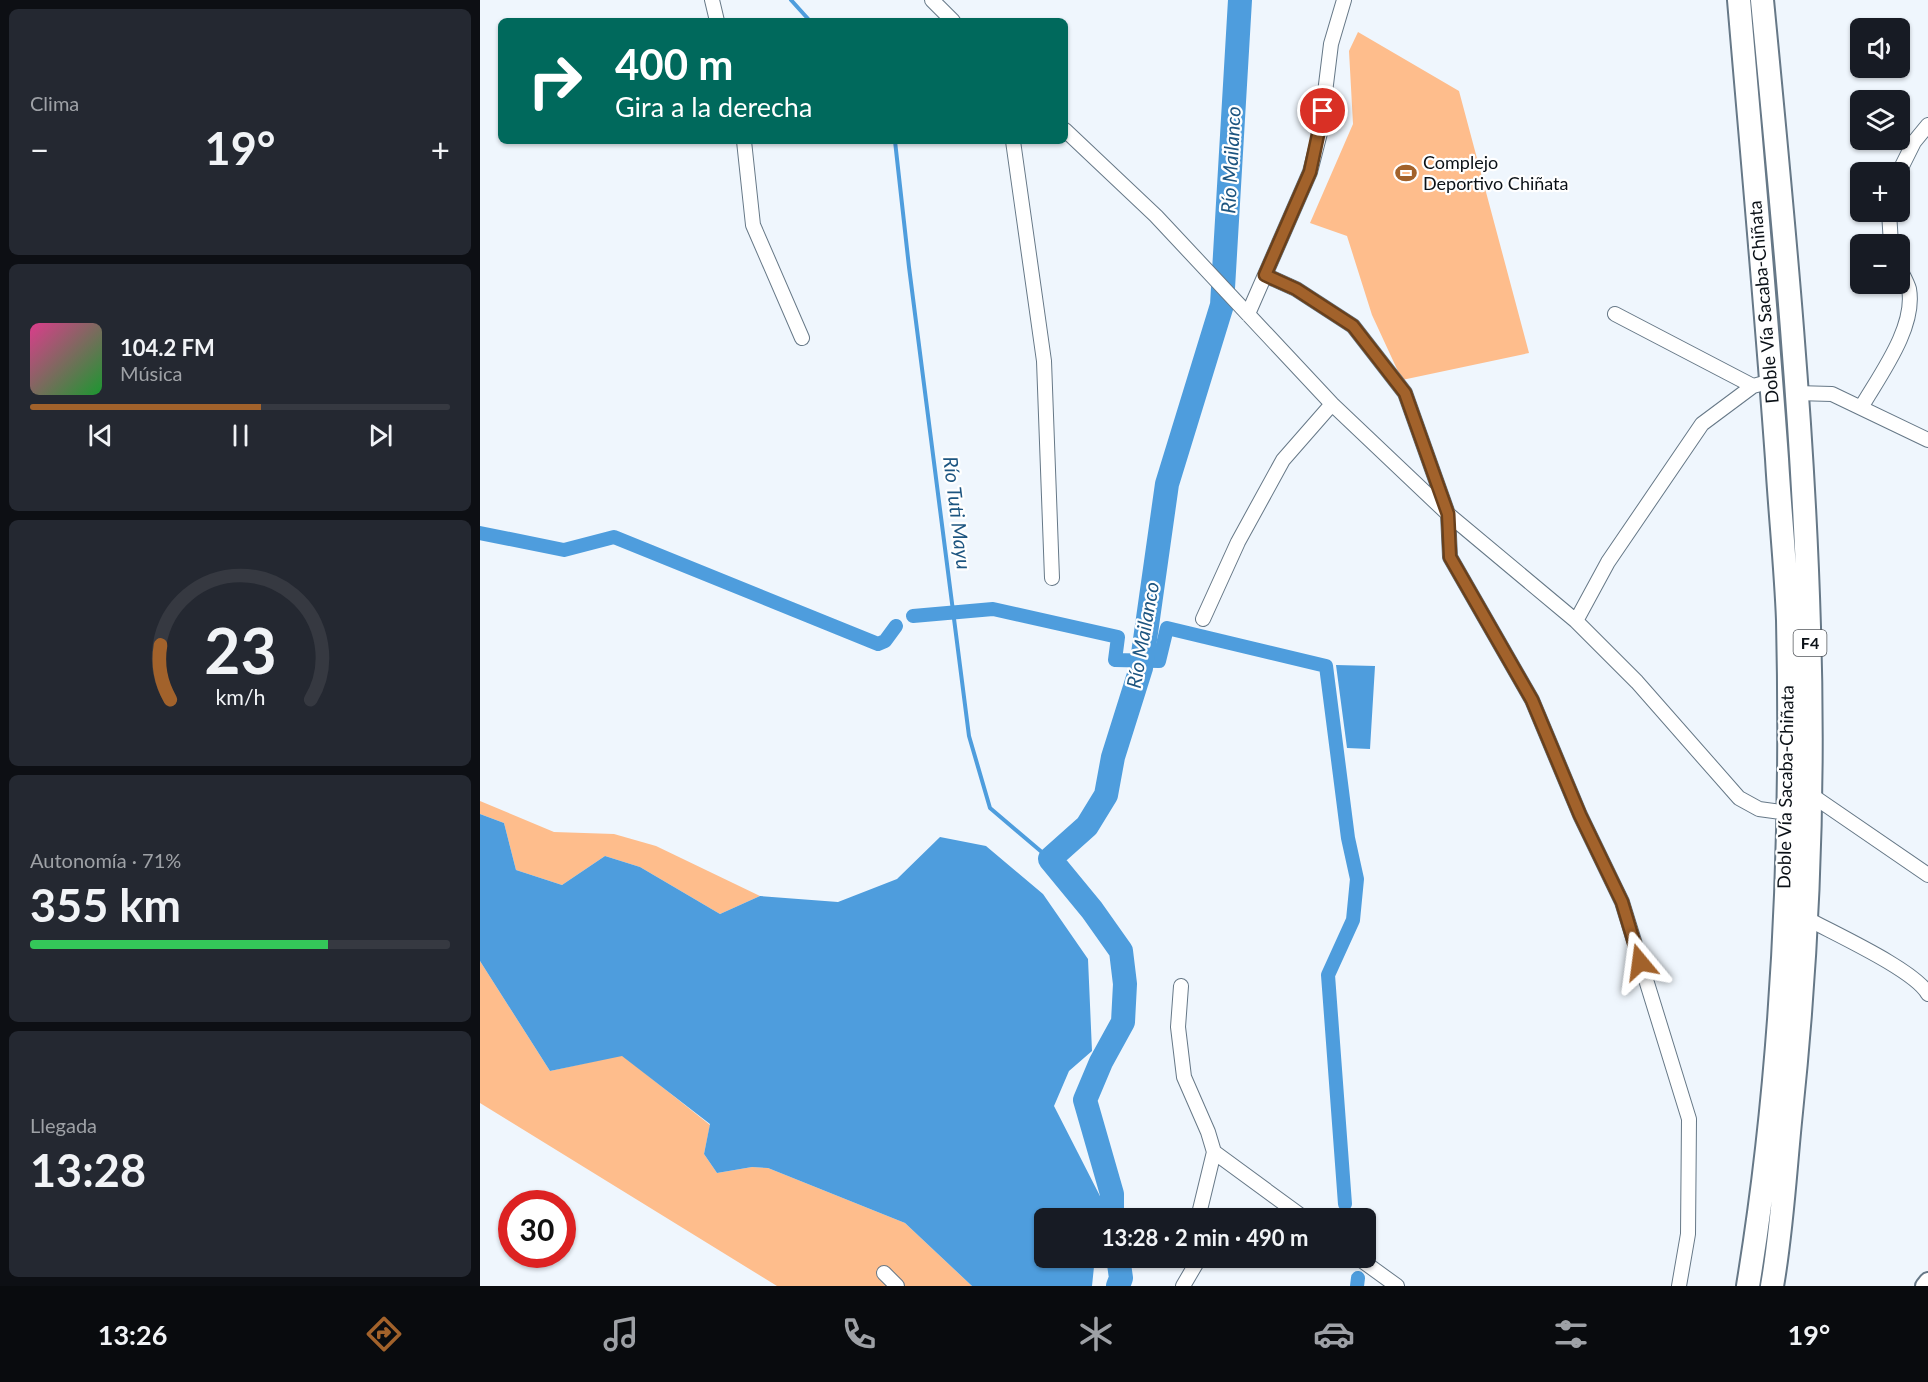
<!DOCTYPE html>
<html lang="es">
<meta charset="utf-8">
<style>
:root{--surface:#171b24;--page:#242831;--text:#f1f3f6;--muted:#9ea1a6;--line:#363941;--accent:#a2622b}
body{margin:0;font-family:Lato,sans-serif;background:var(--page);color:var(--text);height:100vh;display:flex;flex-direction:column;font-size:22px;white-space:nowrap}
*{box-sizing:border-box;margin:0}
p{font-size:20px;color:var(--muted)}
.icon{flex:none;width:33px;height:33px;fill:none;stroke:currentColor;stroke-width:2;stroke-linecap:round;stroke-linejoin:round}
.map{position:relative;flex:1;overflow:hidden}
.panel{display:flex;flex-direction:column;gap:9px;padding:9px;background:#0d0f14;width:480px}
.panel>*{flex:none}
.top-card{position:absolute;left:18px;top:18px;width:570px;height:126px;border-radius:9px;box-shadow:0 2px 4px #0004;background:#00695c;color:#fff;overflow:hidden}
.tools{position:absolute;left:1370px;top:18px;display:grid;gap:12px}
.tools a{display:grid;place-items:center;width:60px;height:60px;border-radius:9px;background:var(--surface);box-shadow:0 2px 4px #0004;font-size:30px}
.speed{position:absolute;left:18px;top:1190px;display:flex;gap:12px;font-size:30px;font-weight:700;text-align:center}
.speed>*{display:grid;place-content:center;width:78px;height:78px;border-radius:50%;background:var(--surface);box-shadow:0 2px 4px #0004;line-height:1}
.speed .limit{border:9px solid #d22;background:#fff;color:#111}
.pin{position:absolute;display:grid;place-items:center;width:51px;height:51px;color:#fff;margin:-26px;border:3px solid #fff;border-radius:50%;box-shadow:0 2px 6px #0007}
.me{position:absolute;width:66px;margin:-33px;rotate:344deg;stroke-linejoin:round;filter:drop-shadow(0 0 4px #0008)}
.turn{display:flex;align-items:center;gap:21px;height:126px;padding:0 18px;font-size:27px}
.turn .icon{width:78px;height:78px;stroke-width:2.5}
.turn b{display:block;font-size:42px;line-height:51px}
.big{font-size:45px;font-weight:700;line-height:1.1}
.panel .tile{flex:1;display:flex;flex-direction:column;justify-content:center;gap:9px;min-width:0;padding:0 21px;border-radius:9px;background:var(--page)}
.panel .dial{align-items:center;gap:0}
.dial svg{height:156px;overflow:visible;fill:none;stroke:var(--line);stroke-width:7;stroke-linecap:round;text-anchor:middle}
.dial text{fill:var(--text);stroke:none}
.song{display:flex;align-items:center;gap:18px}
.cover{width:72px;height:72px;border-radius:9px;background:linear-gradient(135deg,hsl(330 70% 55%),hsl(130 70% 35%))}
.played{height:6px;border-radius:3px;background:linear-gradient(90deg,var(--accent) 55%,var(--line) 55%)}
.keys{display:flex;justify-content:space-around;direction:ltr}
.heat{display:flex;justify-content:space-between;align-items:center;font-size:33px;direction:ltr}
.charge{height:9px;border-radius:4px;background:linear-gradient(90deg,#34c759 71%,var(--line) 0)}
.trip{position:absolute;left:554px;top:1208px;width:342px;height:60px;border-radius:9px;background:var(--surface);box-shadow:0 2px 4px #0004;font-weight:700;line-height:60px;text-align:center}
.tab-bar{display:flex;height:96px;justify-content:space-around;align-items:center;background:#090b0e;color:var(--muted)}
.tab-bar .icon{width:42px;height:42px}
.tab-bar .selected{color:var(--accent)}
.tab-bar b{font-size:27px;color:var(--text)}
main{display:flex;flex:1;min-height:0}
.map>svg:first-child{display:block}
.green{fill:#febd8c}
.water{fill:#4e9ddd}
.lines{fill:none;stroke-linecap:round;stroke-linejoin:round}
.stream{stroke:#4e9ddd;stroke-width:4}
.canal{stroke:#4e9ddd;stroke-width:14}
.river{stroke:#4e9ddd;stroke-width:24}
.minor-casing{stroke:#667887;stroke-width:16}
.tertiary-casing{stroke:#667887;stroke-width:20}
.trunk-casing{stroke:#667887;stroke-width:26}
.minor{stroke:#fff;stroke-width:14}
.tertiary{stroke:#fff;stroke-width:16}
.trunk{stroke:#fff;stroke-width:22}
.route-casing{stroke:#69401c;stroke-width:15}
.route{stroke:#a2622b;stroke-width:10}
.labels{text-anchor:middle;stroke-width:4.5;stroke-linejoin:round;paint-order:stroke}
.shield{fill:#fff;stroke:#54585d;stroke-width:1.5}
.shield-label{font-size:16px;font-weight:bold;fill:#0b1117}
.poi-label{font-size:18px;fill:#0b1117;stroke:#fff;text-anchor:start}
.street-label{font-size:18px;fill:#0b1117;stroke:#fff}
.water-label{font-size:20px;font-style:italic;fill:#1d5580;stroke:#fff}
</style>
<main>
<section class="panel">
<div class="tile"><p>Clima</p>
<div class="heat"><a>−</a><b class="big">19°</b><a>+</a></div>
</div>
<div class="tile">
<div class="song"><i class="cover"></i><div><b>104.2 FM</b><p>Música</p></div></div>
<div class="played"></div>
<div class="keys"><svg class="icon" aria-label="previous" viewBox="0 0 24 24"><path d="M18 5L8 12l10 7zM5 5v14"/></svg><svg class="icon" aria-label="pause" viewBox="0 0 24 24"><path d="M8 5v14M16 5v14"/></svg><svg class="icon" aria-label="next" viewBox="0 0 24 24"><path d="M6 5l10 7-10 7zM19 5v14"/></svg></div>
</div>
<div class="tile dial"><svg viewBox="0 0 100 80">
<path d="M14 69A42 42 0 1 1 86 69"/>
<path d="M14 69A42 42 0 0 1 9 41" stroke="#a2622b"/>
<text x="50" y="56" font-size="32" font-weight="700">23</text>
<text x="50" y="72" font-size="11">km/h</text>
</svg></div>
<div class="tile"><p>Autonomía · 71%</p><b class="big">355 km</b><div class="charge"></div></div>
<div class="tile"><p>Llegada</p><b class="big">13:28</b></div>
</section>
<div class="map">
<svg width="1448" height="1286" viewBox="0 0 1448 1286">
<rect width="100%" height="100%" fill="#eff6fd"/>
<path class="green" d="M878,32l101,59 70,262 -127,27 -30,-65 -25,-79 -37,-13 43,-99 -4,-73z
M0,801l74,31 60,2 42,12 104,50 -40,18 -80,-47 -35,-11 -43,29 -46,-15 -12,-47 -24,-9z
M0,961l70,110 72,-16 88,70 -6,29 13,19 35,-6 16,1 137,55 67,63h-195l-297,-183z"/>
<path class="water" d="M856,665l39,1 -5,83 -23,-1z
M0,814l24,9 12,47 46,15 43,-29 35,11 80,47 40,-18 78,6 59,-23 43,-42 46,9 57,48 45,65 4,92 -23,20 -15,35 47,92 -2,20h-55v39h51l-3,29h-120l-67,-63 -137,-55 -16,-1 -35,6 -13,-19 6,-30 -88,-68 -72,15 -70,-110z"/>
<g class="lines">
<path class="stream" d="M311,0l19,21
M415,141l14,126 60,469 21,72 60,51"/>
<path class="canal" d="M0,533l84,17 50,-13 264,107 7,-3 11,-15
M433,616l80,-7 125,28 -3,23 44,1 8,-33 159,38 22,172 9,41 -4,41 -25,55 17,229
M877,1286l1,-8"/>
<path class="river" d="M632,1218v-24l-27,-94 16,-38 22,-40 2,-38 -4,-33 -29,-41 -42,-51 37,-33 19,-31 7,-38 28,-89 26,-184 55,-179 18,-305
M638,1257l3,21 -3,8"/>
<defs>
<path id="minor" d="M232,0l5,21
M452,0l21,21
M585,130l91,86 176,188 116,110 128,107 61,61 102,116 20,11 29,4
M264,141l9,84 49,113
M533,141l31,220 8,217
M1419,172l15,-30 14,-17
M1409,212l2,32
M785,275l31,14 57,37 52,67 43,121 2,43 82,143 48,115 42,87 67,217 -1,115 -9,52
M768,314l62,-142 10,-39 11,-89 13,-44
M1135,314l138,72
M1316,393l36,1 96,46
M1382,406c18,-31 54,-79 47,-117 -2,-7 -7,-15 -10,-22
M723,619l35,-77 45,-82 49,-56
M1096,621l32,-59 94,-138 51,-38 19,-5
M1330,794l118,81
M1326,918c27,15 109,52 122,76
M701,986l-3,41 6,50 24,55 6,20 -16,66
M734,1152l90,66
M877,1257l40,29
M404,1273l13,13
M703,1286l17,-29"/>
<path id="tertiary" d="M1444,1286l4,-5"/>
<path id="trunk" d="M1259,0c13,153 27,306 38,459 3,53 9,108 11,161 5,222 -4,447 -40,666
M1282,0c20,208 41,418 47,627 5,161 -1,324 -18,485 -6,58 -9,117 -19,174"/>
</defs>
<use href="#minor" class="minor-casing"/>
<use href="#tertiary" class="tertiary-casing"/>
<use href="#trunk" class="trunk-casing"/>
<use href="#minor" class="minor"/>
<use href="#tertiary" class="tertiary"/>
<use href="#trunk" class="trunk"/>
</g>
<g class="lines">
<defs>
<path id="route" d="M843,111l-13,61 -45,103 31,14 57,37 52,67 43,121 2,43 82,143 48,115 42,87 18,60"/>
</defs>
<use href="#route" class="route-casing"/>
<use href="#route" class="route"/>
</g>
<defs>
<symbol id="stadium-bare" viewBox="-9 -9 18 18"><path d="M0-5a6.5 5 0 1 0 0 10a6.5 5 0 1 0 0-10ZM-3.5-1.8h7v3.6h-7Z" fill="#a2622b" stroke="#fff" stroke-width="2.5" paint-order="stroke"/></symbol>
</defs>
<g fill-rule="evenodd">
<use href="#stadium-bare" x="911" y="158" width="30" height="30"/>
</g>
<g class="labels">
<rect class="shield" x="1313.5" y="630" width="33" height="26" rx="4.5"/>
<g class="shield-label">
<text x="1330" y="649">F4</text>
</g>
<g class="poi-label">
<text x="943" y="169">Complejo<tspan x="943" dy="21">Deportivo Chiñata</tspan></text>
</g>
<g class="street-label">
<text transform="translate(1284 302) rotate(-95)" y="6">Doble Vía Sacaba-Chiñata</text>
<text transform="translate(1306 787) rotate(-89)" y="6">Doble Vía Sacaba-Chiñata</text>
</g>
<g class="water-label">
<text transform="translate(751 160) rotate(-87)" y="7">Río Mailanco</text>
<text transform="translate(477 513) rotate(83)" y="7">Río Tuti Mayu</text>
<text transform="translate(663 635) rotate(-80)" y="7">Río Mailanco</text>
</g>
</g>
</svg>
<div class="tools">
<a><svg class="icon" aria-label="sound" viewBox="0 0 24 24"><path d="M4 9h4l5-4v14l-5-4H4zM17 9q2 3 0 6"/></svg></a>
<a><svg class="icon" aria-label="layers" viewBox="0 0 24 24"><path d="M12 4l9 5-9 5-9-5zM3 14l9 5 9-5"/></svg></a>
<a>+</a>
<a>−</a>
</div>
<div class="speed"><div class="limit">30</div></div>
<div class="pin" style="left:843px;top:111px;background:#d93025"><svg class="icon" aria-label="arrive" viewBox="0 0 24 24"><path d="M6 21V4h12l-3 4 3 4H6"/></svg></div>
<svg class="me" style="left:1160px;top:962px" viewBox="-20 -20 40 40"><path d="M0-17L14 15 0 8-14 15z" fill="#a2622b" stroke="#fff" stroke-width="4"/></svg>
<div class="trip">13:28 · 2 min · 490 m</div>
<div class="top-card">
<div class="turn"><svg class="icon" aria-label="right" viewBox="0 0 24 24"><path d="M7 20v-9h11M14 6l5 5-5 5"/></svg><div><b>400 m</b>Gira a la derecha</div></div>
</div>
</div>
</main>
<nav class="tab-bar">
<b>13:26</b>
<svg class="icon selected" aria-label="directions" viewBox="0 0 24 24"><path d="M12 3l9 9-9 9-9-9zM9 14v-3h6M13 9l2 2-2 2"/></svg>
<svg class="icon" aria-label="music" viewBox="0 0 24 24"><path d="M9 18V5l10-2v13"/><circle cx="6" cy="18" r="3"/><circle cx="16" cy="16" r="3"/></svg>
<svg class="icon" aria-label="phone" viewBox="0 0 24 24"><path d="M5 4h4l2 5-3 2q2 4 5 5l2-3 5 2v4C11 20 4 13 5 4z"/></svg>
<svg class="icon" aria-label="climate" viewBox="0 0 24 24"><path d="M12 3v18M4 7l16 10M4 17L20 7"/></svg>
<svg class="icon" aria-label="car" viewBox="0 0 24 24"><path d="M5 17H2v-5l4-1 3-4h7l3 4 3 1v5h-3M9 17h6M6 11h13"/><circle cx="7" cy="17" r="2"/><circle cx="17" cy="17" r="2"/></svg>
<svg class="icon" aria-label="filters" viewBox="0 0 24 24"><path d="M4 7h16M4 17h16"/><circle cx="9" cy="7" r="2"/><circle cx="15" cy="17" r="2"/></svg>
<b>19°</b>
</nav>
